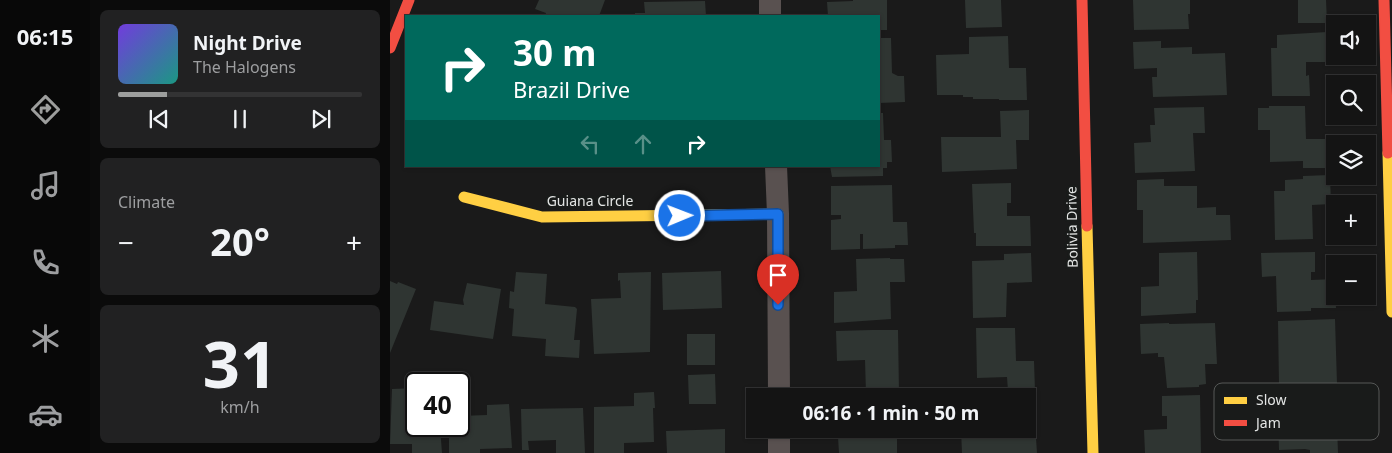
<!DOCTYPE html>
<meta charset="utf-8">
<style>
:root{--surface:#141414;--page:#212122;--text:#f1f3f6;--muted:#9d9ea0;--line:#333334;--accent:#9d9e9d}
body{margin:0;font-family:"Noto Sans",sans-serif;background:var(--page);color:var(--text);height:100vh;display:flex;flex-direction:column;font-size:19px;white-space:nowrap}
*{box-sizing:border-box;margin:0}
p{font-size:16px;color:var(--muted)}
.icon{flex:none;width:28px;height:28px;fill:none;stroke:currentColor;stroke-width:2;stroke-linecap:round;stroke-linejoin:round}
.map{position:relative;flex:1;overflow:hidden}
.panel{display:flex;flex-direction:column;gap:10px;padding:10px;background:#0b0b0b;width:300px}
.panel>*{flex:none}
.hud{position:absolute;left:15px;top:15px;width:475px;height:152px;border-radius:0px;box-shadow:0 1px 4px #0004,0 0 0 1px var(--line);background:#00695c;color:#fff;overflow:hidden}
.tools{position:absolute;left:936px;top:15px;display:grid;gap:10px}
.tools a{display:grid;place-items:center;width:50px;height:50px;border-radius:0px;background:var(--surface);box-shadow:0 1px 4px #0004,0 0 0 1px var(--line);font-size:25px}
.speed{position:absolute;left:15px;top:372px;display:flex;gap:10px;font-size:25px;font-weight:700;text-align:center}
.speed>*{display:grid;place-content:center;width:65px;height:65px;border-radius:50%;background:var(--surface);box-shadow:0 1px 4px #0004,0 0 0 1px var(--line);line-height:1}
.speed .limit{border:2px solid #111;border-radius:8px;background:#fff;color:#111}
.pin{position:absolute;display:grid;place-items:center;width:42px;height:42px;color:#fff;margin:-51px -21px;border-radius:50% 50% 50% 0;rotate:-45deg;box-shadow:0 0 5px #0007}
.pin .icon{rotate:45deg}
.me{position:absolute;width:55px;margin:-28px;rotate:89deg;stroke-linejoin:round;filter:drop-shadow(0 0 4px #0008)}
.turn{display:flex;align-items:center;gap:18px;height:105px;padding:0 25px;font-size:22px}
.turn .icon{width:65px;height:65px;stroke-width:2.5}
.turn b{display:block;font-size:35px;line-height:42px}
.lanes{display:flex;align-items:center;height:48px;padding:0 25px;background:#0003;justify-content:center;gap:25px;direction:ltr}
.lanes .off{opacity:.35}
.big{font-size:38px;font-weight:700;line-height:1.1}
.panel .widget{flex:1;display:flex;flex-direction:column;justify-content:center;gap:8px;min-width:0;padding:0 18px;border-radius:8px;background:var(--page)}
.panel .dial{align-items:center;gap:0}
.dial b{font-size:65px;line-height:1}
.song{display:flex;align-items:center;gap:15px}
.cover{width:60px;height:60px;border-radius:8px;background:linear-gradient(135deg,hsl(260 70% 55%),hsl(170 70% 35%))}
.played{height:5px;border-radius:2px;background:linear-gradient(90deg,var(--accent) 20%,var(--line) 20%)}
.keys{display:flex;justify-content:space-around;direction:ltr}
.heat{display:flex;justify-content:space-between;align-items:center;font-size:28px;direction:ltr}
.trip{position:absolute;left:356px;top:388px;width:290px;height:50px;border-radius:0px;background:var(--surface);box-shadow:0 1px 4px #0004,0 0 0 1px var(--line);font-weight:700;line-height:50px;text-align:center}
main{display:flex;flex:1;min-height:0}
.dock{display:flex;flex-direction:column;width:90px;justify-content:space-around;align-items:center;background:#080808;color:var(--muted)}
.dock .icon{width:35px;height:35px}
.dock .active{color:var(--accent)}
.dock b{font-size:22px;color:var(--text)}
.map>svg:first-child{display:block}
.building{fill:#2f3532}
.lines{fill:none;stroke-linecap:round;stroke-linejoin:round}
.street{stroke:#595150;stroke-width:22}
.slow{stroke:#ffcf43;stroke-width:11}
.jam{stroke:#f24e42;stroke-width:11}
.route-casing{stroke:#114b97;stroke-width:12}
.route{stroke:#1a73e8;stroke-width:9}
.labels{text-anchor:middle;stroke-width:5;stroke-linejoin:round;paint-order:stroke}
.street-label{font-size:14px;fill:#e3e5e4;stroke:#191b1a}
.key{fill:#191b1a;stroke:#565857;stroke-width:1}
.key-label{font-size:14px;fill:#e3e5e4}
</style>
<main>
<nav class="dock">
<b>06:15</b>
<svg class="icon active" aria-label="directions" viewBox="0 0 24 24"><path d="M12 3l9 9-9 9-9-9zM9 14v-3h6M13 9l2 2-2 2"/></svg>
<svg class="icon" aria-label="music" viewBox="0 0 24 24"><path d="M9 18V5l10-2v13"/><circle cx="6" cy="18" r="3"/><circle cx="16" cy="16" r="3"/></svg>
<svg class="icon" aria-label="phone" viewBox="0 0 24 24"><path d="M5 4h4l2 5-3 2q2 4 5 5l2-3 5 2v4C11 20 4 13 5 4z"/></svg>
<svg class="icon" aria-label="climate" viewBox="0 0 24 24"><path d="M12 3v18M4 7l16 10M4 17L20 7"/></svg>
<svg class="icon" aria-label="car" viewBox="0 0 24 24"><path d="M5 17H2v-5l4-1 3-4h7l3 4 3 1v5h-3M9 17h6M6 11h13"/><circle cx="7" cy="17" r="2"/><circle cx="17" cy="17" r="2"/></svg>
</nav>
<section class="panel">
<div class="widget">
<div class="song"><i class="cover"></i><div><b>Night Drive</b><p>The Halogens</p></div></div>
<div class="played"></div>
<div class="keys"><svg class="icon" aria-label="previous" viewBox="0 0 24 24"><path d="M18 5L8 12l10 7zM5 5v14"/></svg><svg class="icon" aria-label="pause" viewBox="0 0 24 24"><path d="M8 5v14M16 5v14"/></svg><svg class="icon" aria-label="next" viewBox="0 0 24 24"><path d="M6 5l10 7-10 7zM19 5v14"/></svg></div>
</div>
<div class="widget"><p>Climate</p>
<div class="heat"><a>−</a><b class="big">20°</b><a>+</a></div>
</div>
<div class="widget dial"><b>31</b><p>km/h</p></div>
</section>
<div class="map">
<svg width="1002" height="453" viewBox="0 0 1002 453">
<rect width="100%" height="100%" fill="#1a1a1a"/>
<path class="building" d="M149,0h66l-6,16h-54l1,-3 -11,-4z
M463,0h34v30h-8v-14h-51l-1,-14 26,-1z
M575,0h36l1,27 -36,1z
M743,0h57v14h-2l1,15 -55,1z
M908,0h28l1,23h-29z
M315,1l1,15h-71v-3h10l-1,-11z
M937,32v30h-21v14l3,-1 1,21h-38l-1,-48h6v-13z
M618,36l1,32h17l1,32h-28v-1h-26v-2h-10v-2h-26l-1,-40 33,-1v-17z
M489,38h12l1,35 6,3h6l1,26 -26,1z
M771,41v7l31,-1v7l33,-1 2,42 -74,2 -1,-20h5v-9l-23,1 -1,-27z
M879,106h36l1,33h23v29h-26v-7l-33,1v-32h-12v-22h11z
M814,107l1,26h-12l2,38 -60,2 -1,-30 17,-1 -1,-17h5l-1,-17z
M639,110v30h-13l1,29 -75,3 -1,-35h60l-1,-26z
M489,113h4l1,27h7l1,22h-5v6h-4v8l-51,1 -2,-11h49z
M940,175l1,29 -19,1 1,34 -38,1 -1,-49h11v-11l18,-1v-3z
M774,179v7h33v22l19,-1v8h14l1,25 -88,3v-33h-6v-30z
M621,183v20h-4v13h23l1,30h-55v-13h-2l-2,-49z
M502,185l1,37h14l1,23h-13v3l-32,1v-15h-3v15l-29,1v-30l10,-1v-4h-10v-29z
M807,252l1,48h-2v13l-55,3v-29l18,-1v-33z
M925,252v20h-4v8l24,-1 1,29h-25v3l-34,1 -1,-36 -14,1 -1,-24z
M641,253l1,29 -25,1 -1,34 -33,1 -1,-57 32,-1v-6z
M500,258v1h14l1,23h-15l1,37 -57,4v-31l23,-1 -1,-32z
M331,271l1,37 -59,2 -1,-37z
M126,272l31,2 -2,30 30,3 2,2 -3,31h6l-1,18 -34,-2 1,-17 -34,-3 2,-27 -5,-1 1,-17 4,1z
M261,272l-1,80 -56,2 -3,-55 30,-1 -1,-18 -2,1v-8z
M0,281l7,3 1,-2 18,7 -26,64z
M77,283l34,6 -8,50 -63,-9 4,-29 30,4 -1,-5z
M945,319l2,65 -58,1 -1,-64z
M779,323v1l46,-1 2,41h-12l1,20 -7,1v2l-32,1 -3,-31h-6v-4l-17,1 -1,-30z
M586,328h39l1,33h18l1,30h-27l-1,-14 -30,1z
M482,330h26l1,63 -33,1 -1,-34 -28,1 -1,-30z
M297,334h28v31h-28z
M325,374l1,30h-27l-1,-29z
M26,388v38h24l2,27h-30v-9h-22l2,-55z
M915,391h20l1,28h-13l1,7 23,-1 1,28h-28v-3l-5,-1 -26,1 -1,-33h-13v-24z
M264,392l1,16h-2l1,34 -30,1v10h-30v-46l40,-1v-13z
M810,395l1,58h-56l-1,-23 23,-1v-13h-5v-20z
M638,402h7v28l-9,1v7h10l1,15h-75l-1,-23 14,-1h53z
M119,404l3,44 -32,1v4h-31v-27h10v-10l28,-1v-10z
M193,408l2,45h-29v-13l-28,1 1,9h-7l-1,-41z
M335,429v24h-58l-1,-22z
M473,429h60v1l-26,1v22h-58l-1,-16 25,-1z"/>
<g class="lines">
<path class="street" d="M380,0v16
M386,166l2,48 1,182
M389,429v24"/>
<path class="slow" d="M998,153l4,159
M74,197l78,20 236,-3
M697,226l6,227"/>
<path class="jam" d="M692,0l5,226
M994,0l4,153
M0,48l19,-48"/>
</g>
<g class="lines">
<defs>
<path id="route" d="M290,216l98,-2v91"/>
</defs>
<use href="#route" class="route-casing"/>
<use href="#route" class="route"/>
</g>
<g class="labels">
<g class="street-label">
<text x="200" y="206">Guiana Circle</text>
<text transform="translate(682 227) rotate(-91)" y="5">Bolivia Drive</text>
</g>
</g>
<rect x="824" y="383" width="165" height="57" rx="8" class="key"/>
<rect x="834" y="397" width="23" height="7" fill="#ffcf43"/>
<rect x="834" y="420" width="23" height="6" fill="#f24e42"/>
<g class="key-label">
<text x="866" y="405">Slow</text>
<text x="866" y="428">Jam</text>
</g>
</svg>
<div class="tools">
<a><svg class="icon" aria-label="sound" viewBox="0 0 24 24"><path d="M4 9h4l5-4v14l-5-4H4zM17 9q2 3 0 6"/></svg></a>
<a><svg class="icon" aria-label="search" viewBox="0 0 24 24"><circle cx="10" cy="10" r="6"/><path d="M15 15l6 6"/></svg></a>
<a><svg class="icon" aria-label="layers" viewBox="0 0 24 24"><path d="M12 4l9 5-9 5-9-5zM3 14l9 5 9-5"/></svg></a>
<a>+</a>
<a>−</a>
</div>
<div class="speed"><div class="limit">40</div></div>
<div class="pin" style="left:388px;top:305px;background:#d93025"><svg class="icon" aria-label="arrive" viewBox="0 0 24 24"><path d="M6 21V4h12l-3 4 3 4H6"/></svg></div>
<svg class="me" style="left:290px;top:216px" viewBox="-20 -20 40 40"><circle r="17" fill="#1a73e8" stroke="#fff" stroke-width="3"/><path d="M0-11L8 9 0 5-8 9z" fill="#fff"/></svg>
<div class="trip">06:16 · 1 min · 50 m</div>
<div class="hud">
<div class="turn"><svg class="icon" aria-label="right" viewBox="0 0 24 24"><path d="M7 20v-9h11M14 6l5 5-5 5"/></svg><div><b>30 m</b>Brazil Drive</div></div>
<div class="lanes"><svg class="icon off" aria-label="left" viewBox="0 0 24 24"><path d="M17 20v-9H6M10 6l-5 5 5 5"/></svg><svg class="icon off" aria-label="ahead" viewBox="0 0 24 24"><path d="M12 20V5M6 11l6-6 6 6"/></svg><svg class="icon" aria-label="right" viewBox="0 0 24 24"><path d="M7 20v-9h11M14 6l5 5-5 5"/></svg></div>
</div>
</div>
</main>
